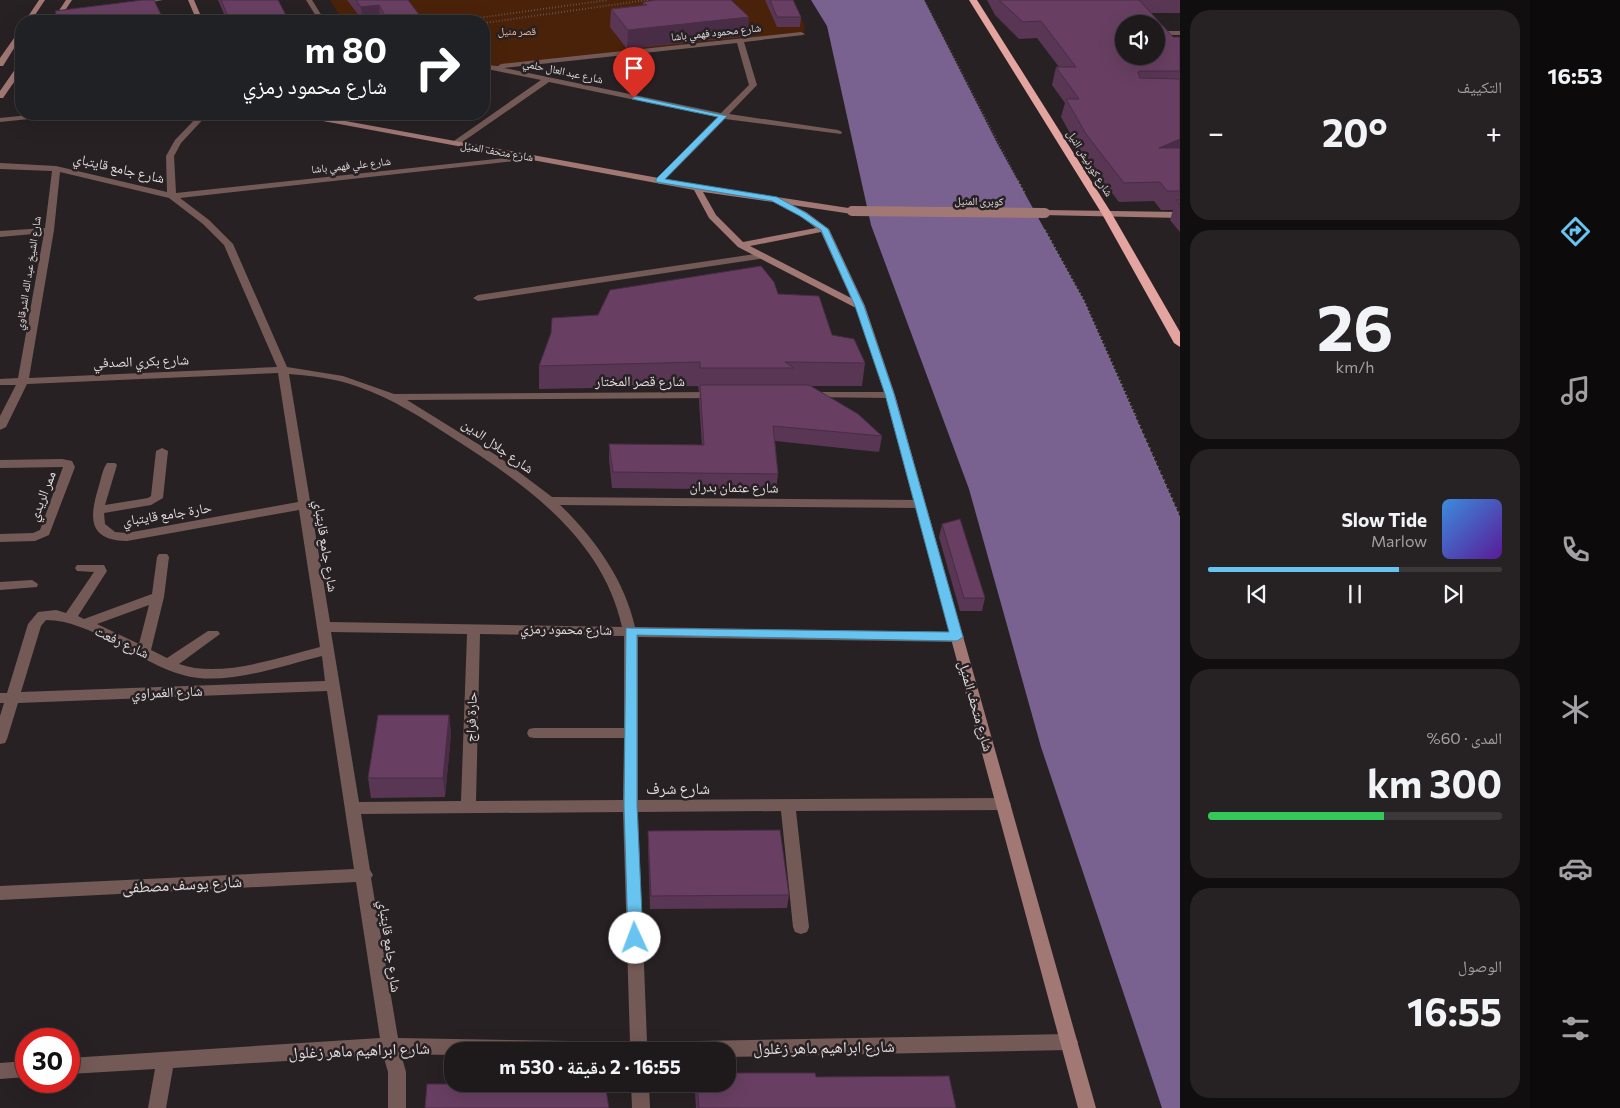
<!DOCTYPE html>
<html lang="ar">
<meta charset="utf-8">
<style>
:root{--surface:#1e191a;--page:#262223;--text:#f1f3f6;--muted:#a1a0a2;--line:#3c3839;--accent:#67c4f0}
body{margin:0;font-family:Commissioner,"Noto Naskh Arabic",sans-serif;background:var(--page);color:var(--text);direction:rtl;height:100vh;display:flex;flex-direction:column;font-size:19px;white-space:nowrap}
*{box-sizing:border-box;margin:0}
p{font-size:16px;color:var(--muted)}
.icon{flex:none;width:28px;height:28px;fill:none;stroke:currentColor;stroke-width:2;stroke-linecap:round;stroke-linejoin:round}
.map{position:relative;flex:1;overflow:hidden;direction:ltr}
.sheet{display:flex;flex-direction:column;gap:10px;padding:10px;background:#100e0e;width:350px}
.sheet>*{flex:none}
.banner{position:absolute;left:15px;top:15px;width:475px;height:105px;border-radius:20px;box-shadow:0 5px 20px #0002,0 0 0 1px var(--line);direction:rtl;background:#202124;color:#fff;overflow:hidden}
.tools{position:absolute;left:1115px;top:15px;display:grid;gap:10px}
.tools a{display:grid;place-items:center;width:50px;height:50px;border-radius:50%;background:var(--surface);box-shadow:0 5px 20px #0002,0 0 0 1px var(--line);font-size:25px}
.speed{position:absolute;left:15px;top:1028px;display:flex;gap:10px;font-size:25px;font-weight:700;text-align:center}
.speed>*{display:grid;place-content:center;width:65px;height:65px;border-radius:50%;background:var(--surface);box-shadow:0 5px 20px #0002,0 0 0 1px var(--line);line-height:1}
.speed .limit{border:8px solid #d22;background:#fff;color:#111}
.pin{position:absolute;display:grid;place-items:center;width:42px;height:42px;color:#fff;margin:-51px -21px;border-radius:50% 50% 50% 0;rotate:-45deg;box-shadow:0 0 5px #0007}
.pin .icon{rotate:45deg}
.me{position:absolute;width:55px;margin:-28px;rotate:358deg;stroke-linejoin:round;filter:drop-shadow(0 0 4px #0008)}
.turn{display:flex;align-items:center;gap:18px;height:105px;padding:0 20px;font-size:22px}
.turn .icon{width:65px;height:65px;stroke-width:2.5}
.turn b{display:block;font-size:35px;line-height:42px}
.big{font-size:38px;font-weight:700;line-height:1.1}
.sheet .widget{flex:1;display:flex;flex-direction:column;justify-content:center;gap:8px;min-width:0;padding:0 18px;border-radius:20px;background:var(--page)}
.sheet .dial{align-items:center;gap:0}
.dial b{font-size:65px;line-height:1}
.song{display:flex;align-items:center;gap:15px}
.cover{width:60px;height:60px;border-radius:8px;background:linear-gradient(135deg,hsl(210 70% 55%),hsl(270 70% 35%))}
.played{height:5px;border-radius:2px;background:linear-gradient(90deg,var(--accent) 65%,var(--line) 65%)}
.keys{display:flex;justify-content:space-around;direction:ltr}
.heat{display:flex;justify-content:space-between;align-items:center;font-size:28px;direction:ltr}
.charge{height:8px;border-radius:4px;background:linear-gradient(90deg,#34c759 60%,var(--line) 0)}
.trip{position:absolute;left:444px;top:1042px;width:292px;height:50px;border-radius:20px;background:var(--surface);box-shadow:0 5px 20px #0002,0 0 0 1px var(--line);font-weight:700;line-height:50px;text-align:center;direction:rtl}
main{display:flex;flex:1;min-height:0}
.menu{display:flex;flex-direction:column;width:90px;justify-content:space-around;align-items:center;background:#0c0a0a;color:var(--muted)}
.menu .icon{width:35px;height:35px}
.menu .selected{color:var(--accent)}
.menu b{font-size:22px;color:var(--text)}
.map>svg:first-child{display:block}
.green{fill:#4a2209}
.water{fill:#796190}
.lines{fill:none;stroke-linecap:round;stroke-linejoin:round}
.path-far2{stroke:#7f797b;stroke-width:2;stroke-dasharray:0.5 2.5;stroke-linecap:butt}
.path-far1{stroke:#7f797b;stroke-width:2.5;stroke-dasharray:1 3;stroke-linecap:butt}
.path{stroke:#7f797b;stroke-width:3;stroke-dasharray:1 4;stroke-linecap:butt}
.lane{fill:#745a57;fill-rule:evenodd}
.street{fill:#745a57;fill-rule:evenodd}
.secondary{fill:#a17874;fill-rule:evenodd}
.highway{fill:#e4a49f;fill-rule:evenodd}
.secondary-bridge{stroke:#a17874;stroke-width:10}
.wall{fill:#593654}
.shaded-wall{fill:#492c45}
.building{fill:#683f62;stroke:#492c45;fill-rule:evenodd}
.route{fill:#67c4f0;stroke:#437f9c}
.labels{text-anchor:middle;stroke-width:5;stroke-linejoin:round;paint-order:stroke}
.far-park-label{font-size:11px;fill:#f7b997;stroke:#282123}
.far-street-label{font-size:11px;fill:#e2ddde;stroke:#282123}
.street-label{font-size:14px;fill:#e2ddde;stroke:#282123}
.near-street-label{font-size:16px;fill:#e2ddde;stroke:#282123}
</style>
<main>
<nav class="menu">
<b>16:53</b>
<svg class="icon selected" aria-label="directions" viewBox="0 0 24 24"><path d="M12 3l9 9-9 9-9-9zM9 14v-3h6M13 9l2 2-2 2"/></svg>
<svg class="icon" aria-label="music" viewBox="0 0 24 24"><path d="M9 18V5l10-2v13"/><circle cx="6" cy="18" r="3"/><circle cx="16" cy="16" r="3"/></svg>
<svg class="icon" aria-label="phone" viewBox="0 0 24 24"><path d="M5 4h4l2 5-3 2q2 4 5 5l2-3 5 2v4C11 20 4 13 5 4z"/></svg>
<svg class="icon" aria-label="climate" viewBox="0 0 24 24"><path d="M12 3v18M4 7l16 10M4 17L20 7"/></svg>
<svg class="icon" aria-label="car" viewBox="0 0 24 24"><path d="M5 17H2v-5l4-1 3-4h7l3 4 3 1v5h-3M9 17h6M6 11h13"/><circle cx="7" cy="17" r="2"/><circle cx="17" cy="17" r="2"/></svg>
<svg class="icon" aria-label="filters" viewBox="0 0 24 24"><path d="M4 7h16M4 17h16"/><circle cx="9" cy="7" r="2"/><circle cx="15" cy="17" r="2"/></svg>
</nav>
<section class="sheet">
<div class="widget"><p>التكييف</p>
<div class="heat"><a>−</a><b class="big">20°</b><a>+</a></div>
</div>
<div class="widget dial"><b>26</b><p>km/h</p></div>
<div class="widget">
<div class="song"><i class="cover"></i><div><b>Slow Tide</b><p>Marlow</p></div></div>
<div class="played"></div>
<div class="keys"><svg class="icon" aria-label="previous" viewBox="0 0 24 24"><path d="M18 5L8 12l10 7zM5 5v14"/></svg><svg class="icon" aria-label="pause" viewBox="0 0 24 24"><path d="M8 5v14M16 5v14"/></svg><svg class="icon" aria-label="next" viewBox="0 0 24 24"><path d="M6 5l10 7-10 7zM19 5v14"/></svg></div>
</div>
<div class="widget"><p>المدى · 60%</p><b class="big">300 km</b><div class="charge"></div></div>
<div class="widget"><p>الوصول</p><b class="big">16:55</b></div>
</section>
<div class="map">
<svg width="1180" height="1108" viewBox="0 0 1180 1108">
<rect width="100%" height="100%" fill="#282123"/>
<path class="green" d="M330,0h464l11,27 -2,6 -319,34v-46h-141z"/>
<path class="water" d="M811,0h113l73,143 87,158 96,216v591h-18l-121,-361 -72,-258 -98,-264 -44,-199z"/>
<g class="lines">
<path class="path-far2" d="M924,0l95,183
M463,20l145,-20
M484,23l163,-23 3,3"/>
<path class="path-far1" d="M1018,181l7,13
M1045,230l39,71 52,116"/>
<path class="path" d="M1135,416l45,101"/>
<path class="lane" d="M1156,31h24v4h-24z
M762,253l3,1v4l-287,43 -5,-3 5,-3z"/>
<path class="street" d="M145,0h18l-25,5 -3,-2z
M306,0h6l13,21h-6z
M801,32l4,2 -2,1 -59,7 13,43 -28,29 109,16 4,2 -1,2 -116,-15 -63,64 -3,1 -4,-3 1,-2 61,-62 -168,-35 -91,63 -7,-2 90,-63 -54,-11v-4l11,1 3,-2zM737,43l12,42 -28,28 -217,-45z
M38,114h25l-4,2 -59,6v-4z
M200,114h8l-27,29 -7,13 2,37 357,-38 4,2 -4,2 -353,39 29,22 24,24 54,123 56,9 51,18 322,-2 5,3 -5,3 -309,2 92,57 53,40 368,3 6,4 -6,4 -360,-3c34,32 65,76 75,122l322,5 5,2 2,3 -2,3 -5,2 -319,-5v163l365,-2 5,2 3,4 -3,4 -5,2 -207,1 13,116 -2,5 -6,2 -6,-2 -2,-5 -12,-116 -143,1 9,230 422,-8 6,2 3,6 -3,6 -6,2 -341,7v-6h-276v4l-51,-1 5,18v36h-18v-36l-5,-17 -210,13 -7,40h-18l7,-39 -86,5v-16l311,-20 -24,-156 -356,18v-14l354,-17 -27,-178 -309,12 -11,36 -2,4 -5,1v-28l4,-13h-4v-10h7l21,-69 10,-12 18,-2 10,3 28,-41 -17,-1 -2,-3 2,-3h27l3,6 -29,45 6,3 68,-25 5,-37 2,-3h8l2,3 -5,40 -13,53 16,8 41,-27h10l2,3 -41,30c41,15 101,-7 141,-17l-21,-137 -172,31c-38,-1 -38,-22 -29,-52 3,-9 4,-19 9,-26h8l2,2 -12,40 43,-7 3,-2 5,-45 6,-3 6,3 -5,47 -12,7 -47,8 1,11 10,8 12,1 171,-31 -20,-129 -251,11 -21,43 -6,3v-14l16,-31h-16v-6l18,-1 26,-145 -44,4v-6l45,-3 7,-57 -52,-2v-6l56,3 111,26 -1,-36 9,-16zM60,172l109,26 34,26 21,21 53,122 -248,11 25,-148zM289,374c22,2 45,4 67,12 36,12 68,33 100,54 70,45 147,99 166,187l-292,-5zM149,605l-10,39 -42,-20zM46,620c45,0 93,43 137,55 41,12 98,-9 139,-19l3,25 -304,11 20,-66zM331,632l136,2 -6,167 -102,1zM480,634l144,2v92h-90l-5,1 -2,4 2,4 5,1h90l-1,62 -147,1zM623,812l7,230 -232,-4 -27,-160 2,-3 -3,-5 -9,-56z
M808,392h82l5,3 -5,3 -86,-1 -1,-2 1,-2z
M62,459l10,2 3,6 -26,68 -14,6 -35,1v-8l33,-1 7,-3 23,-63 -63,1v-8z
M32,580l6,4 -1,3 -37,3v-8z
M26,1061v16l-26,2v-16z
M631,1084h18l1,24h-18z"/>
<path class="secondary" d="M39,0h6l-14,21h-6z
M66,0h6l-14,21h-6z
M188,0h6l9,21h-6z
M21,30v7l-18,29h-3v-8l19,-27z
M18,65h3v7l-18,26h-3v-7z
M292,114h15l390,71 158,24 1,2 -4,3 -60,-9 14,7 23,17 36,77 30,89 201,713h-18l-193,-713 -29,-87 -118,-61 -29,-29 -15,-28 -398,-74zM703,192l70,10 27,14 16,12 -73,14 -27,-27zM821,232l30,66 -101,-52z
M1045,210l135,2v6l-138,-3 -1,-2z"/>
<path class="highway" d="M969,0h8l135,214 68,118v15l-6,-4 -72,-129z"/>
<path class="secondary-bridge" d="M852,211l193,2"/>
</g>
<path class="wall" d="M218,0h60l11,21h-62z
M347,0h61l16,21h41h-83l-2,-2 -17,2z
M765,0h28l8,17 -1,10h-23z
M987,0h193v13h-29l22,24h7v195l-10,-12 3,-10h-12l-7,-9 -35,1 -38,-49 -20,-36 4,-14 -13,-18 4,-18h3l-22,-29 -18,1 -24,-24z
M643,2l105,34 -121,13 -17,-22 1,-18 32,-4z
M778,294l54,41 33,28 -3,23h-52l72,50 -3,16 -104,-11 3,33 -2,16 -164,-2 -3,-29v-15l93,1 -3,-44 1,-9h-1l-1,-6 -159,3v-23l59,-51z
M942,524l43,74 -3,13h-22l-21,-74z
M449,715l2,19 -6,63 -74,1 -3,-20z
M648,831l141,64 -2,13 -137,1 -2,-65z
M816,1077l140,31h-260l-1,-16v-8h33z"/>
<path class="shaded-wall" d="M379,5l1,14 -17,2 -2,-14z
M749,17l-1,19 -121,13 1,-19z
M21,88v19l-6,-18z
M1180,139v15l-21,-6z
M449,715l2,19 -6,63 -2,-19z"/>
<path class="building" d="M143,0h11l10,21h-106l-3,-10z
M221,0h57l11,21h-59z
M356,0h52l16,21 40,-4 1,4h-77l-9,-16 -18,2z
M656,0h75l18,17 -121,13 -17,-21 36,-4 -4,-3z
M770,0h23l8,17h-24z
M999,0h140l34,37h7v34h-40l-2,1 2,6 40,1v60l-21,9h21v43h-13l-7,-9 -36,1 -38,-49 -20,-35h13l-23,-32h20l-35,-46 -18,1zM1124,24h32v32h-32z
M21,60v28l-6,1 1,-28z
M1176,200h4v5z
M761,266l13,16 4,12 41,2 13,39 22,4 11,24 -80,-1 9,6h-94v-6l-161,4 12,-33 1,-15 46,-3 12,-25z
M700,385h109l49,29 24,22 -109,-10 5,48 -165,-2 -4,-28 95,1z
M960,519l25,79h-21l-22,-74z
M378,715h71l-6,63h-75z
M780,830l9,65 -138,1 -3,-65z
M728,1073h87l1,4 133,-1 7,32h-257l-2,-24h31z
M427,1084h178l4,24h-184z"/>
<path class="route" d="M634,96l93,20 -62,63 112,18 29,16 22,16 36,77 30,88 69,243 -6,4 -320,-6v171l6,132 -2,4 -6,2 -5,-2 -2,-4 -4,-132 2,-178 323,4 -64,-238 -30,-88 -34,-76 -21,-14 -28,-15 -116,-19v-3l62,-62 -86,-18z"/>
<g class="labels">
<g class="far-park-label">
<text x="517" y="35">قصر منيل</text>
</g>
<g class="far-street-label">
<text transform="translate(716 32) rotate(-6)" y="4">شارع محمود فهمي باشا</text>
<text transform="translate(563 71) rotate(12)" y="4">شارع عبد العال حلمي</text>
<text transform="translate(497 151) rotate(10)" y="4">شارع متحف المنيل</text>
<text transform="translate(1090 163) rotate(58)" y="4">شارع كورنيش النيل</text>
<text transform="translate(351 165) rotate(-6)" y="4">شارع علي فهمي باشا</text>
<text transform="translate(979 201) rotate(1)" y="4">كوبرى المنيل</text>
<text transform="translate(28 273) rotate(-81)" y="4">شارع الشيخ عبد الله الشرقاوي</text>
</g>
<g class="street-label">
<text transform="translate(119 168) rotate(13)" y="5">شارع جامع قايتباي</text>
<text transform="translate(141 361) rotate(-2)" y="5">شارع بكري الصدفي</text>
<text x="640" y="386">شارع قصر المختار</text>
<text transform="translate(498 446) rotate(35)" y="5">شارع جلال الدين</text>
<text transform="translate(734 487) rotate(1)" y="5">شارع عثمان بدران</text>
<text transform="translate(42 496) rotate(-69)" y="5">ممر الريدي</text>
<text transform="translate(167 514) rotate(-9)" y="5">حارة جامع قايتباي</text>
<text transform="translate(326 546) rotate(81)" y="5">شارع جامع قايتباي</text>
<text transform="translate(566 629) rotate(1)" y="5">شارع محمود رمزي</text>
<text transform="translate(122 642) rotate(25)" y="5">شارع رفعت</text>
<text transform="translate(167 692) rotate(-2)" y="5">شارع الغمراوي</text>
<text transform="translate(976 706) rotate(74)" y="5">شارع متحف المنيل</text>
<text transform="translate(471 717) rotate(-88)" y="5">حارة فراج</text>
<text transform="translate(390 946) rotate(82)" y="5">شارع جامع قايتباي</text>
</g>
<g class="near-street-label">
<text x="678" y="794">شارع شرف</text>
<text transform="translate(182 884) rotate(-3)" y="6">شارع يوسف مصطفى</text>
<text transform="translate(824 1047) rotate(-1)" y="6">شارع ابراهيم ماهر زغلول</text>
<text transform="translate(359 1050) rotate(-2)" y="6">شارع ابراهيم ماهر زغلول</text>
</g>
</g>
</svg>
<div class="tools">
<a><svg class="icon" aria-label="sound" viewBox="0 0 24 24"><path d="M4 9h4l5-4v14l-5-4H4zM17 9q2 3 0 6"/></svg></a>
</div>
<div class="speed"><div class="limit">30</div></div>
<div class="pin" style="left:634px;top:98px;background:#d93025"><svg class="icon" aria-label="arrive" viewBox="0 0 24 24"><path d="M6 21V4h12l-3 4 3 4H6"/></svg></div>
<svg class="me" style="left:635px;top:938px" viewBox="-20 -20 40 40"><circle r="19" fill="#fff"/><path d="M0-13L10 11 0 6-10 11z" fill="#67c4f0"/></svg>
<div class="trip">16:55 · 2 دقيقة · 530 m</div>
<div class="banner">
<div class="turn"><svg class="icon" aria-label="right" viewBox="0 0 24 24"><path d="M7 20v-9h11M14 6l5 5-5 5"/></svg><div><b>80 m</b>شارع محمود رمزي</div></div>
</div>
</div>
</main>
